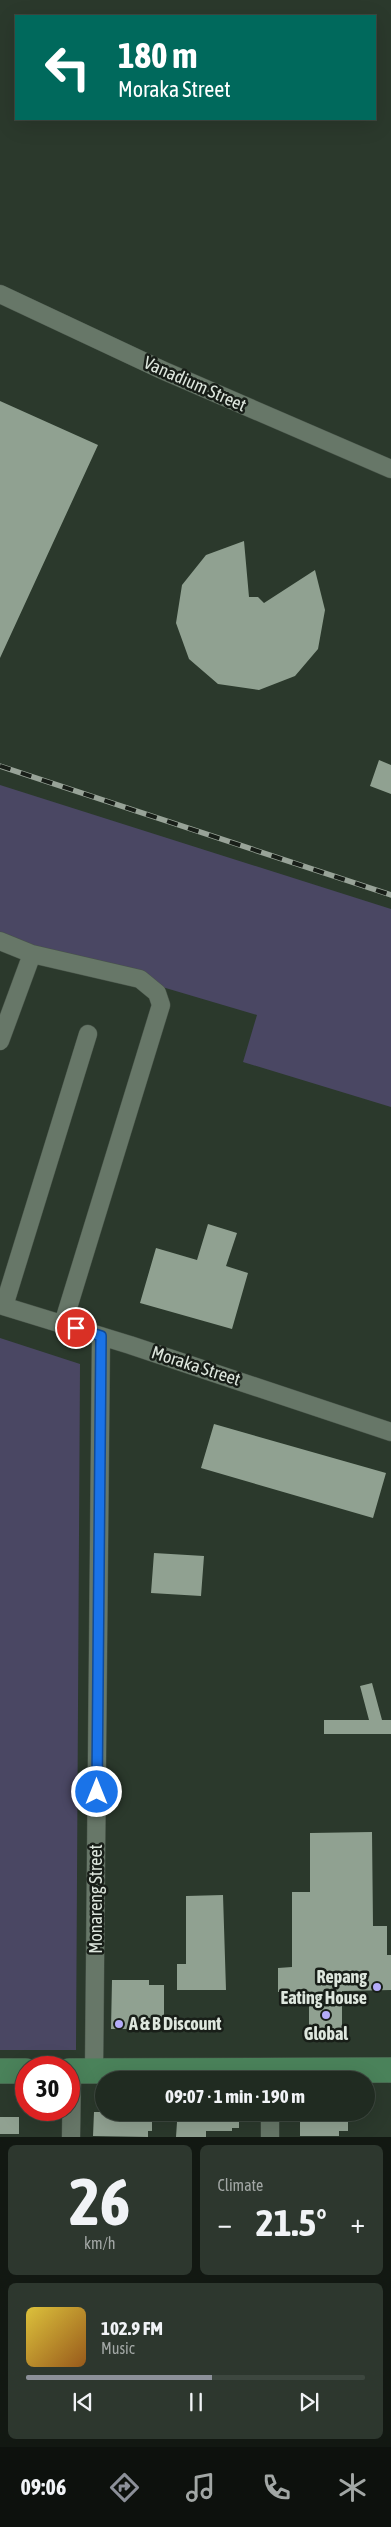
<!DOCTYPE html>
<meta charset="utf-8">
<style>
:root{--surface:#202b21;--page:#2d372e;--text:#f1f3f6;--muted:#a2a7a5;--line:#3d473f;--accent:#8c9099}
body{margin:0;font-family:"Asap Condensed",sans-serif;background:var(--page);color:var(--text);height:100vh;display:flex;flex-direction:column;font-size:19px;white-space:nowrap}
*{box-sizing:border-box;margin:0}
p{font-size:16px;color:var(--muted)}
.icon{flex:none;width:28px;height:28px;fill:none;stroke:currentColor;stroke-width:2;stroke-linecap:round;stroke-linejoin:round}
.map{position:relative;height:2137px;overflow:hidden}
.drawer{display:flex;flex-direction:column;gap:8px;padding:8px;background:#121812;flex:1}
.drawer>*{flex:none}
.banner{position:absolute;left:15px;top:15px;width:361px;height:105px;border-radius:0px;box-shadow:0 5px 20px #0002,0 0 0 1px var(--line);background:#00695c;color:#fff;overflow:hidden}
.speed{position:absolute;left:15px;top:2056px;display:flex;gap:10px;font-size:25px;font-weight:700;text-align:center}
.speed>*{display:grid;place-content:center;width:65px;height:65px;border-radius:50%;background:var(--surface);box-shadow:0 5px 20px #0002,0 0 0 1px var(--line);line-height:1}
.speed .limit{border:8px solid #d22;background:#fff;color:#111}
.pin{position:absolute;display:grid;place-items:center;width:42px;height:42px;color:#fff;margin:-21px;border:2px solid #fff;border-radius:50%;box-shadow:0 1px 5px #0007}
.me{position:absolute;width:55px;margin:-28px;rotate:0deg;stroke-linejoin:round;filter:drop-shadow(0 0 4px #0008)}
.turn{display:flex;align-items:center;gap:18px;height:105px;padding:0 20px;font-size:22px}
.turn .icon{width:65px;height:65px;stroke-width:2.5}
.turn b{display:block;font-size:35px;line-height:42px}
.big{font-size:38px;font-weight:700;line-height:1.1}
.drawer .widget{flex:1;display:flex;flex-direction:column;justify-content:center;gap:8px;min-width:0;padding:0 18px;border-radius:8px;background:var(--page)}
.drawer .dial{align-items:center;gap:0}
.dial b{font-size:65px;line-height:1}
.song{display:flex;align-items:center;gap:15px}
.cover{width:60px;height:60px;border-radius:8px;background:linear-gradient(135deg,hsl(50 70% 55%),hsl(30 70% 35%))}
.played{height:5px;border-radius:2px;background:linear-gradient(90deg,var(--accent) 55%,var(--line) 55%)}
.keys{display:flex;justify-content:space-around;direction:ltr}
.heat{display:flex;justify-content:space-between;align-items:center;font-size:28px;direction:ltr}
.drawer .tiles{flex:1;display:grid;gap:8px;grid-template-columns:1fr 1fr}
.widget:last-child{grid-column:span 2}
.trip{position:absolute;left:95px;top:2071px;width:280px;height:50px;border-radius:25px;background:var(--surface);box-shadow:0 5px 20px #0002,0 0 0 1px var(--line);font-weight:700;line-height:50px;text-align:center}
.tabs{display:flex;height:80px;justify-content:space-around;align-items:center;background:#0d110d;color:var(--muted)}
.tabs .icon{width:35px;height:35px}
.tabs .selected{color:var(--accent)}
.tabs b{font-size:22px;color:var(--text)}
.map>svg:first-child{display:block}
.green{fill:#4a4763}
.building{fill:#90a191}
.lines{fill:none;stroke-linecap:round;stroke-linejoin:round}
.street-casing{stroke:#485449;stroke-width:19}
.secondary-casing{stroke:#485449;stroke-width:26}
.street{stroke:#677768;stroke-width:18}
.secondary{stroke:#4a825a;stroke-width:25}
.rail-casing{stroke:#98a398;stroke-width:5.5}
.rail{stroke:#181e18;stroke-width:4;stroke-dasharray:11;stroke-linecap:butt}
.route-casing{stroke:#114b97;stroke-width:12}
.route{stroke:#1a73e8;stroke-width:9}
.poi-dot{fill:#b4acf9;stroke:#181e18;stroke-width:2}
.labels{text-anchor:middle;stroke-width:5;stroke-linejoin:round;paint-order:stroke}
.street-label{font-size:18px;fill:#dee7de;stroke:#181e18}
.poi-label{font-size:18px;font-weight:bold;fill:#dee7de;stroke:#181e18;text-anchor:end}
</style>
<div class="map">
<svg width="391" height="2137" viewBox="0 0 391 2137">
<rect width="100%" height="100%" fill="#2b392c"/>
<path class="green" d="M0,785l391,124v198l-148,-45 14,-47 -257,-76z
M0,1338l80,26 -4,686h-76z"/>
<path class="building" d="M0,401l98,44 -98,213z
M244,541l5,56h9l6,6 51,-33 10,40 -7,39 -23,27 -36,14 -41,-6 -29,-25 -13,-36 6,-38 24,-30z
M379,760l12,5v29l-21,-8z
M208,1224l29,9 -11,33 22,7 -16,56 -92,-26 16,-55 41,12z
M214,1424l172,49 -13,45 -172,-50z
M154,1553l50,3 -3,40 -50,-3z
M372,1683l10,37h9v14h-67v-14h45l-9,-34z
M372,1832l1,94h14v29h4v35l-49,1v44l-33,1v-44h-31v-24l14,-1v-75h18v-59z
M223,1895l3,95h-49v-26h9v-68z
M112,1980h37v5h15v40l-15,-1v5h-38z
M94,2112h58v19h-4v6l-55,-1z
M190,2112l49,2v14h-7v3h-26v6h-30l1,-15h12z
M322,2112h26v19h-9v5h-39v-17h22z
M0,2117h19v17h-19z"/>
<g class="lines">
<defs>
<path id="street" d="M0,294l162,76 229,99
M0,941l32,13 108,25 17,14 4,12 -98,319
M0,1041l32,-87
M0,1305l130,40 261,87
M4,1306l84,-272
M94,2072l7,-736
M71,2137l1,-66
M270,2137v-25"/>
<path id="secondary" d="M0,2071h26
M69,2071l322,-1"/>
</defs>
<use href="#street" class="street-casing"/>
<use href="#secondary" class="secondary-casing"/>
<use href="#street" class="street"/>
<use href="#secondary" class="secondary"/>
<defs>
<path id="rail" d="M0,766l391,129"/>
</defs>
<use href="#rail" class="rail-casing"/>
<use href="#rail" class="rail"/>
</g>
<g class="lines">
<defs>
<path id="route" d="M76,1328l25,8 -4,456"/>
</defs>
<use href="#route" class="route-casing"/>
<use href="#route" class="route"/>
</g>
<g class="poi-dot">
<circle cx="377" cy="1987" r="5"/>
<circle cx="326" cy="2015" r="5"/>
<circle cx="119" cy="2024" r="5"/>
</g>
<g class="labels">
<g class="street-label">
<text transform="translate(195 384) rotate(24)" y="6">Vanadium Street</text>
<text transform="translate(196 1366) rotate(18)" y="6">Moraka Street</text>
<text transform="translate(96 1899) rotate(-90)" y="6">Monareng Street</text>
</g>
<g class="poi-label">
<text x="367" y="1983">Repang<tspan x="367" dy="21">Eating House</tspan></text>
<text x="129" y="2030" text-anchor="start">A &amp; B Discount</text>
<text x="326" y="2040" text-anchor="middle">Global</text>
</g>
</g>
</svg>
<div class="speed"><div class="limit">30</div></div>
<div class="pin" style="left:76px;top:1328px;background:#d93025"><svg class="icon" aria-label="arrive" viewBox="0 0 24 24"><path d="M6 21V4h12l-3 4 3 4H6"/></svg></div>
<svg class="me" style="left:97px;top:1792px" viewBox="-20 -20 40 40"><circle r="17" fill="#1a73e8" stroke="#fff" stroke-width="3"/><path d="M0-11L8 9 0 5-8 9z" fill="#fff"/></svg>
<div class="trip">09:07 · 1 min · 190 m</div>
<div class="banner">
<div class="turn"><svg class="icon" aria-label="left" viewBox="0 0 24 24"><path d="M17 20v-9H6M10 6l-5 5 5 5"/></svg><div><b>180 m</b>Moraka Street</div></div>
</div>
</div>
<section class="drawer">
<div class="tiles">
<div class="widget dial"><b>26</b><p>km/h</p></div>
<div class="widget"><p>Climate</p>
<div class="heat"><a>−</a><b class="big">21.5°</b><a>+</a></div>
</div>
<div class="widget">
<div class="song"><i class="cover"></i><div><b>102.9 FM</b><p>Music</p></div></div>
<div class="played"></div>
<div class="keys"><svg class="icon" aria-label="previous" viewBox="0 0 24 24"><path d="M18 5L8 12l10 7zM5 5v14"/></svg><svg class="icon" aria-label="pause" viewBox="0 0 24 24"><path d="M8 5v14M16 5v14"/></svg><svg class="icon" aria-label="next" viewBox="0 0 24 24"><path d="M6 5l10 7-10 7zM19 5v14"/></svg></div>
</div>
</div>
</section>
<nav class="tabs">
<b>09:06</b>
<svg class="icon selected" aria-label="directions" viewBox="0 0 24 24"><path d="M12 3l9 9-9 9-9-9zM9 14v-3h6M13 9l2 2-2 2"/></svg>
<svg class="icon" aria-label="music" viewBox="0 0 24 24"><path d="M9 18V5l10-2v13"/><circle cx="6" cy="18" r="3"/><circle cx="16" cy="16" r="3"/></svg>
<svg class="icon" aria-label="phone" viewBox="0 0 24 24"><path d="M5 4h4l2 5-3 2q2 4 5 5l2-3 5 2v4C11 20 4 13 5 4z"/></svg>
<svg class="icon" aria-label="climate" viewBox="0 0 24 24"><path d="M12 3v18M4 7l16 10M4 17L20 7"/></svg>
</nav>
